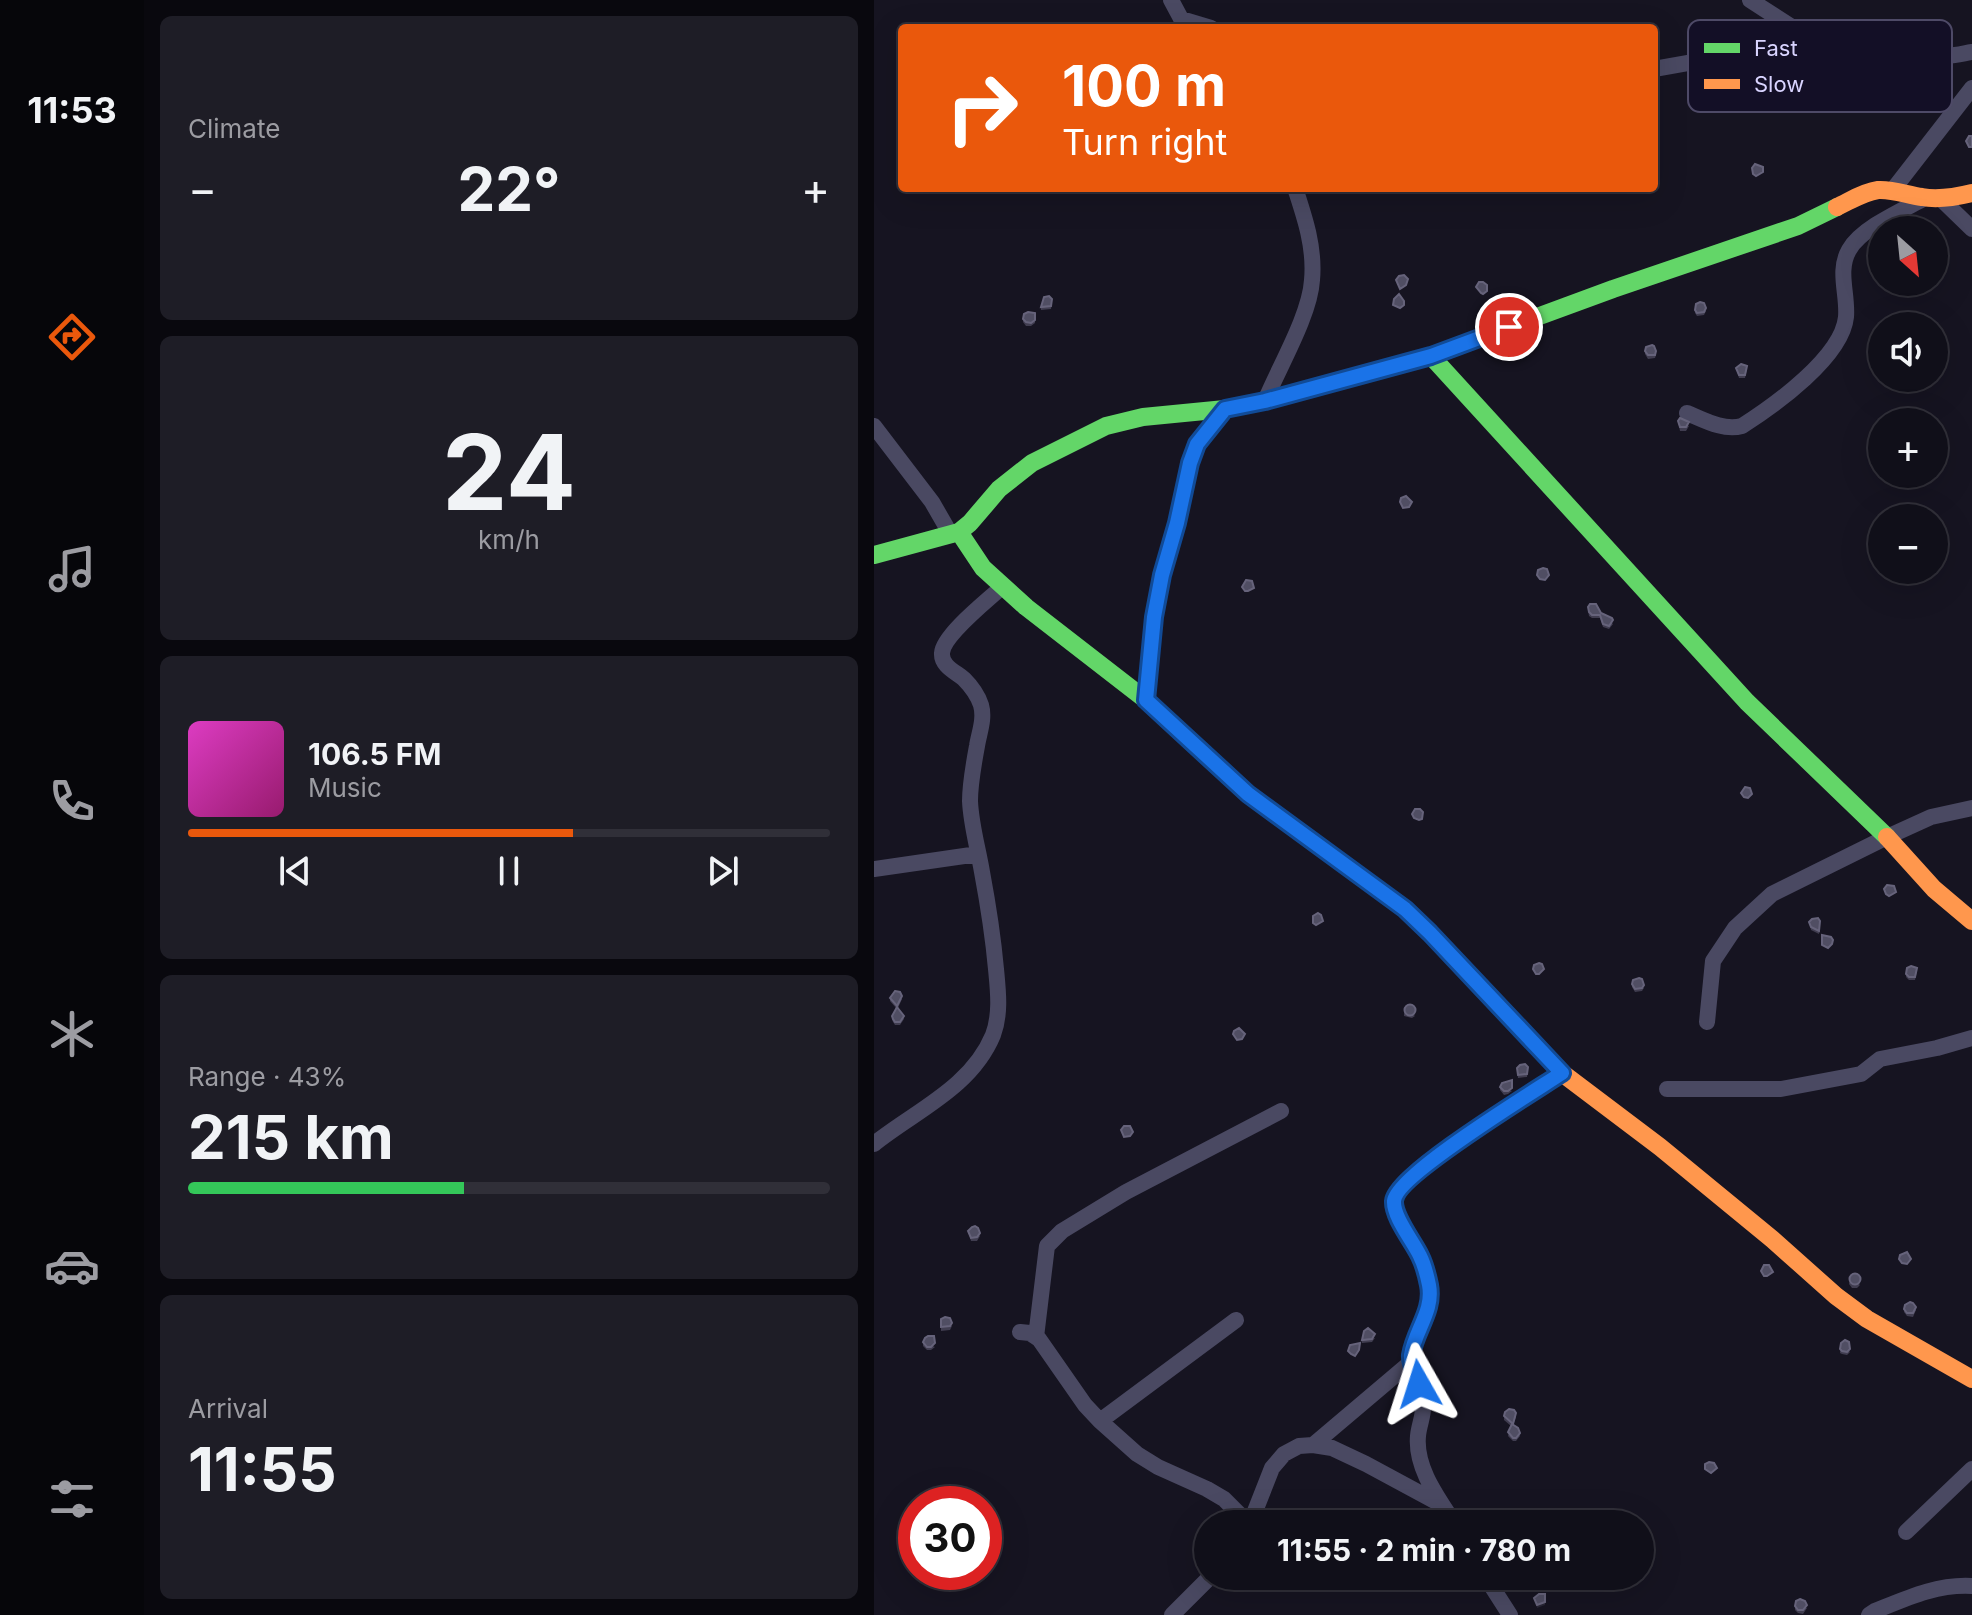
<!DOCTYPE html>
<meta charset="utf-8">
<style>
:root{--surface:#100f19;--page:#1e1d26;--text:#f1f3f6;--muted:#9c9ca2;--line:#302f38;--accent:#ea580c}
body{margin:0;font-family:Inter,sans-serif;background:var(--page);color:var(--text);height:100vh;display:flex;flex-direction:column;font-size:30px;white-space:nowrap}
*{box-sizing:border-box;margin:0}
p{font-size:26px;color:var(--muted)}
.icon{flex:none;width:44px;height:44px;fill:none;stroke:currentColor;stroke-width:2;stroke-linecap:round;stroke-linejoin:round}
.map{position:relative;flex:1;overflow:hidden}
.sheet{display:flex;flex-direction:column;gap:16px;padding:16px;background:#09080e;width:730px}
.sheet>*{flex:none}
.top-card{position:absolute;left:24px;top:24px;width:760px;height:168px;border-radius:8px;box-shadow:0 8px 32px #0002,0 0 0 2px var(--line);background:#ea580c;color:#fff;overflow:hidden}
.needle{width:52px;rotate:153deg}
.tools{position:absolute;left:994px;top:216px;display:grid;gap:16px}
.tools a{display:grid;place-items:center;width:80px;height:80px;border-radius:50%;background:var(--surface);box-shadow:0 8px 32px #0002,0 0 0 2px var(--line);font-size:40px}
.speed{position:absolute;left:24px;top:1486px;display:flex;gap:16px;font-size:40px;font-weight:700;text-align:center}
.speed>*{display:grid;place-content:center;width:104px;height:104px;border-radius:50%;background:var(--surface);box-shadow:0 8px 32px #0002,0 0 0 2px var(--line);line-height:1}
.speed .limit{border:12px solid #d22;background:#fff;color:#111}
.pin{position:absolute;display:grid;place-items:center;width:68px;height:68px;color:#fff;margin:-34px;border:4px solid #fff;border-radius:50%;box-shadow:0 2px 8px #0007}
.me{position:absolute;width:88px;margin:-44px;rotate:354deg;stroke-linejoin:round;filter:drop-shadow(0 0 6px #0008)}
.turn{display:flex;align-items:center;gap:28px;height:168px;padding:0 32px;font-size:36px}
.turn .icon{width:104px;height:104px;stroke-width:2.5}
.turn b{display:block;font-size:56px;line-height:68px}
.big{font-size:60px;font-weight:700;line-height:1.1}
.sheet .widget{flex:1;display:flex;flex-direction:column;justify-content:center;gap:12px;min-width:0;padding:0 28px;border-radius:12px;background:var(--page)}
.sheet .dial{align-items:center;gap:0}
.dial b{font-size:104px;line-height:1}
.song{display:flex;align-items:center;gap:24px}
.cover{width:96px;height:96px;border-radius:12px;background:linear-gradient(135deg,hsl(310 70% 55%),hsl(320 70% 35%))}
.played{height:8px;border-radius:4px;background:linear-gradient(90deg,var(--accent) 60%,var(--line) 60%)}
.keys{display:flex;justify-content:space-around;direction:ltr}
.heat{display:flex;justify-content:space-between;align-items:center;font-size:44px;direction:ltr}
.charge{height:12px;border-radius:6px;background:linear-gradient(90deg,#34c759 43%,var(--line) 0)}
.trip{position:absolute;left:320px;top:1510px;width:460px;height:80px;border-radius:40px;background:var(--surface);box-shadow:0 8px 32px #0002,0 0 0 2px var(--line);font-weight:700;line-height:80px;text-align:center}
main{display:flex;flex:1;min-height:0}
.dock{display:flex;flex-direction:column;width:144px;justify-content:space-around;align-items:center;background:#06060a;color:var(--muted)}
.dock .icon{width:56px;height:56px}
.dock .on{color:var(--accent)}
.dock b{font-size:36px;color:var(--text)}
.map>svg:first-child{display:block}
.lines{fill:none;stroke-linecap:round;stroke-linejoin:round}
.street{stroke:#4a4962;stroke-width:16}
.fast{stroke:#63d668;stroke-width:18}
.slow{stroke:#ff974d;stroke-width:18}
.wall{fill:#403d50}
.shaded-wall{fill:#282635}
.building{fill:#504e63;stroke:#66637b;stroke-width:2}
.route-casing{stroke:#114b97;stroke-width:20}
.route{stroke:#1a73e8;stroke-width:14}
.key{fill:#130f26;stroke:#4e4a67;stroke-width:2}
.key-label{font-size:22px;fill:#d9d4ff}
</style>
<main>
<nav class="dock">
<b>11:53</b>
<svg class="icon on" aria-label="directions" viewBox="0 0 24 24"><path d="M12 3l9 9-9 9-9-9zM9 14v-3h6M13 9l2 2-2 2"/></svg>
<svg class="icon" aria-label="music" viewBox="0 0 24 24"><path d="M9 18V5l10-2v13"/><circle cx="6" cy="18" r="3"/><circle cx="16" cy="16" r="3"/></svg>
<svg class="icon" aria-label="phone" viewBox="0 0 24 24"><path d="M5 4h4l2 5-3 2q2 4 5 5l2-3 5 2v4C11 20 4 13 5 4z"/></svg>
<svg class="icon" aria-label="climate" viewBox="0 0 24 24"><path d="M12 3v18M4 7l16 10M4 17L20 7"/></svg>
<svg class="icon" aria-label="car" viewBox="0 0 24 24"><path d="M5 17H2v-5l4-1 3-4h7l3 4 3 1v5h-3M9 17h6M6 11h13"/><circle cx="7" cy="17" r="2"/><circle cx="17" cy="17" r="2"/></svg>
<svg class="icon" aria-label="filters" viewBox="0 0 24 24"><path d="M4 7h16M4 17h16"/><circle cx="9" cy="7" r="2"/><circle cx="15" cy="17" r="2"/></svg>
</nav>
<section class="sheet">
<div class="widget"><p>Climate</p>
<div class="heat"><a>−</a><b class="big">22°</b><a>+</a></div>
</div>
<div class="widget dial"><b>24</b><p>km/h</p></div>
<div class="widget">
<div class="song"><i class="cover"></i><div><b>106.5 FM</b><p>Music</p></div></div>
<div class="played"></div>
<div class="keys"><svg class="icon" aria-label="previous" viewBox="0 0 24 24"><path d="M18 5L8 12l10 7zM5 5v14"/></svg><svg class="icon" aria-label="pause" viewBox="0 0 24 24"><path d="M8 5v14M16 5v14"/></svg><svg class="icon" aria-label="next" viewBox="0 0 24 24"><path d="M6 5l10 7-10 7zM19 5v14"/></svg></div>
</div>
<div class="widget"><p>Range · 43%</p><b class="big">215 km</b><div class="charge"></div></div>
<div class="widget"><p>Arrival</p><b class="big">11:55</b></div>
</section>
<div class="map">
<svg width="1098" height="1615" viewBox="0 0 1098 1615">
<rect width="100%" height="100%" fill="#161421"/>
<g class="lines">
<path class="street" d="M297,0l15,28
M876,0l62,40
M307,19l30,9
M780,69l232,-41c15,0 27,3 37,14 3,3 5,7 9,10 12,7 27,2 40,0
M1018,191l80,-103
M1065,197l33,32
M391,401c14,-34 45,-86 47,-121 3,-32 -7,-62 -17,-92
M813,413c17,7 36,18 55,13 33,-21 100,-69 104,-109 2,-23 -9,-46 3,-67 12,-22 54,-40 76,-52
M0,426l58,76 19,33
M272,700l8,-83 8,-42 15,-52 13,-60 7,-19 28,-35
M0,869l104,-15
M833,1022l6,-61 22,-33 37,-34 115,-57 44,-20 41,-9
M793,1089h114l80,-15 19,-15 57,-11 35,-10
M0,1144c41,-33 97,-56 119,-109 8,-21 5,-45 3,-66 -3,-33 -8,-65 -14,-97 -4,-24 -11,-47 -12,-71 0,-16 4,-39 7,-55 2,-13 8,-27 4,-41 -3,-9 -10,-19 -17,-26 -8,-7 -23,-13 -22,-26 1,-18 46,-53 60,-66
M146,1332l10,1 9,6 46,66 15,16 37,33 21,13 49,22 17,10 25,25
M162,1337l11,-91 15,-15 64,-39 155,-81
M226,1421l136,-101
M439,1445l98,-83
M376,1524l22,-56 12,-14 15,-8 14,-1 19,3 34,16 76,41
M581,1524c-17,-26 -40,-56 -37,-88 1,-12 7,-23 5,-36 -2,-14 -14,-32 -11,-46 5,-23 19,-40 18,-64 -1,-11 -6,-25 -11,-35 -7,-16 -31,-43 -24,-60 10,-25 138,-102 167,-122
M1032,1532l66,-63
M611,1576l25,39
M298,1615l39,-39
M995,1615l6,-4c32,-13 62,-27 97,-25"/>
<path class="fast" d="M557,356l316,346 140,135
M85,532l24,36 43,39 120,93 102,94 157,115 25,24 107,113
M0,555l85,-23 11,-9 29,-34 33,-26 74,-37 37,-9 82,-8 40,-8 166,-45 182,-67 185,-63 39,-19"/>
<path class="slow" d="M963,207c13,-6 26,-15 41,-17 15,-1 29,5 44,7 16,3 34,0 50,-4
M1013,837l47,52 38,32
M663,1046l25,27 98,74 112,92 64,57 31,23 105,60"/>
</g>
<path class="wall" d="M178,302l-1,7 -10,1v-3z
M822,304l10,7 -2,4 -7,1 -2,-3z
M161,313v10l-4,3h-5l-3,-4 1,-8z
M771,351l11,4 -1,3 -7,1 -3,-5z
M862,368l11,1 -2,9h-6z
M804,421l11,5 -3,5h-6z
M714,610l13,3 12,11 -4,5 -6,-2 -3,-9h-8l-3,-2z
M946,921l-1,13 -8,-4 -2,-8z
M1033,968l10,3 -2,9h-6l-3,-3z
M758,984l12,4 -2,3 -7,1 -3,-5z
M16,998l12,1 -4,9 6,11 -4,6h-5l-2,-3 -1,-3 4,-11 -6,-7z
M530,1007l11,9 -3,2 -8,-2z
M643,1068l11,2 -1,7 -9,1z
M626,1087l12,4 -4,3 -4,1 -4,-5z
M94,1231l12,5 -3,5h-6z
M976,1276l10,9 -3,3h-5l-3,-4z
M1031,1305l11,5 -3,7 -6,-1 -3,-4z
M67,1319l11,7 -2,4 -9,1z
M501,1338l-3,4 -10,1v-3z
M49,1342l12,5 -4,3h-4l-4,-4z
M967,1343l9,9 -3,3 -5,-1 -2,-1z
M630,1416l12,1 -3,8 7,11 -4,5h-3l-5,-5 3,-10 -7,-6z
M678,1576l10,9 -2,2 -8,1z
M921,1606l12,2 -4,6 -5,-1 -3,-3z"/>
<path class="shaded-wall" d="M671,1602v3l-8,3v-3z"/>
<path class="building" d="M1095,136h3v11h-3l-3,-6z
M881,164l8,3v5l-7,4 -3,-2 -1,-6z
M530,275l4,4 -2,6 -6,4 -4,-9 3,-4z
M605,282h4l4,3v6l-4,3 -2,-1 -5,-6z
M525,294l5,7v4l-4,3 -7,-3 1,-6z
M175,296l3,3 -1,7 -10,1 3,-10z
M826,302l4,1 2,5 -2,4 -7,1 -2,-3 1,-6z
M154,312l7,1v7l-4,3 -5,-1 -3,-3 1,-5z
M778,345l2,1 2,5 -1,4h-7l-3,-4 1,-4z
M867,364l6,2 -2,9h-6l-3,-7z
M806,418l9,4 -3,5h-6l-2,-6z
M532,496l6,6 -3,5 -6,1 -3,-6 1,-4z
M669,568l4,1 2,6 -4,5 -5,-1 -3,-4 1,-5z
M372,580l6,1 2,7 -6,3h-3l-3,-4z
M716,604h6l5,9 11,5 1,2 -4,6 -6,-2 -3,-9h-8l-3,-3 -1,-5z
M871,787l5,1 2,6 -4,4 -4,-1 -3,-4z
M541,809h5l3,3 -1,7 -3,1 -5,-2 -2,-4z
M1013,885l7,1 2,6 -7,4 -3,-2 -2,-5z
M444,913l3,2 2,6 -7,4 -3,-2v-7z
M944,918l2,3 -1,10 -8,-4 -2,-5 3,-3z
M948,935l9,2 2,3 -1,4 -4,4 -6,-3z
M665,963l3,1 2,5 -5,5h-3l-3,-5 1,-4z
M1037,966l6,2 -2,9h-6l-3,-3 1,-6z
M765,978l3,1 2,6 -2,3 -7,1 -3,-5 1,-4z
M21,991l5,1 2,4 -5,10 -7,-8z
M530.5 1010a5.5 5.5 0 1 1 11 0a5.5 5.5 0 1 1-11 0Z
M23,1007l7,9 -4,6h-5l-2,-3 -1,-3z
M365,1028l6,6 -3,5 -5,1 -4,-6 1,-3z
M651,1064l3,3 -1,7 -9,1 -1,-7 3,-3z
M638,1080v8l-4,3h-4l-4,-4 2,-4z
M250,1126h6l3,6 -3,4 -6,1 -3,-7z
M101,1226l3,2 2,5 -3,4 -6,1 -3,-7 4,-4z
M1033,1252l4,7 -4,5 -5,-1 -3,-4 1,-4z
M890,1265h5l4,7 -6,4h-3l-3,-5z
M975.5 1279a5.5 5.5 0 1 1 11 0a5.5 5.5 0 1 1-11 0Z
M1036,1302l3,1 3,4 -3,6h-6l-3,-4 1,-4z
M71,1317l5,1 2,5 -2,3 -9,1v-8z
M494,1328l7,6 -3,5 -10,1 2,-9z
M54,1336h6l1,7 -4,4h-4l-4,-5 2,-4z
M971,1340l4,2 1,7 -3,3 -5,-1 -2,-2 1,-6z
M486,1343l-1,7 -4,6 -4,-2 -3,-3 2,-6z
M635,1409l5,1 2,3 -3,11 -9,-8 1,-4z
M638,1424l6,4 2,5 -4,5h-3l-5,-6z
M835,1462l5,1 3,5 -6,5 -6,-4v-5z
M434,1517l3,7h-11l1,-5z
M678,1576h10v6l-2,2h-8z
M665,1594h6v8l-8,3 -3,-7z
M926,1599l5,2 2,4 -4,5h-5l-3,-4 1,-5z"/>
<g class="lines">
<defs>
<path id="route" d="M545,1384c-3,-9 -9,-20 -8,-29 4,-25 23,-44 18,-70 -2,-10 -5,-21 -9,-29 -7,-15 -27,-39 -26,-55 2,-26 141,-110 168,-128l-132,-140 -25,-24 -157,-115 -102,-94 8,-83 8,-42 15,-52 13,-60 7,-19 28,-35 40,-8 166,-45 78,-29"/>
</defs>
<use href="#route" class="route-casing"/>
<use href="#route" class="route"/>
</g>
<rect x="814" y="20" width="264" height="92" rx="12" class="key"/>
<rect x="830" y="43" width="36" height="10" fill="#63d668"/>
<rect x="830" y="79" width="36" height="10" fill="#ff974d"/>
<g class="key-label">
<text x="880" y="56">Fast</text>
<text x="880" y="92">Slow</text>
</g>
</svg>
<div class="tools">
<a><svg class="needle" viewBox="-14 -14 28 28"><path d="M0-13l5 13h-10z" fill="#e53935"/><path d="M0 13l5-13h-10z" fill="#9c9ca2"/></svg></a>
<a><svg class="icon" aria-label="sound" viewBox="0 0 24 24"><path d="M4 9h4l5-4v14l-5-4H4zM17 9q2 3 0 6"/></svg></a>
<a>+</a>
<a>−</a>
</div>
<div class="speed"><div class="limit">30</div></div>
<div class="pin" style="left:635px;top:327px;background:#d93025"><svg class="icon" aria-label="arrive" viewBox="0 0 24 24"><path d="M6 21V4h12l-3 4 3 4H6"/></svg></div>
<svg class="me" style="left:545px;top:1384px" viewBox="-20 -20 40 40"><path d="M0-17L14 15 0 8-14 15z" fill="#1a73e8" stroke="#fff" stroke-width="4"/></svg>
<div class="trip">11:55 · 2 min · 780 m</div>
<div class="top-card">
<div class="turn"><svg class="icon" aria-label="right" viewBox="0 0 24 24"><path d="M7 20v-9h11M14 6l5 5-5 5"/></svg><div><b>100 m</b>Turn right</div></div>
</div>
</div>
</main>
